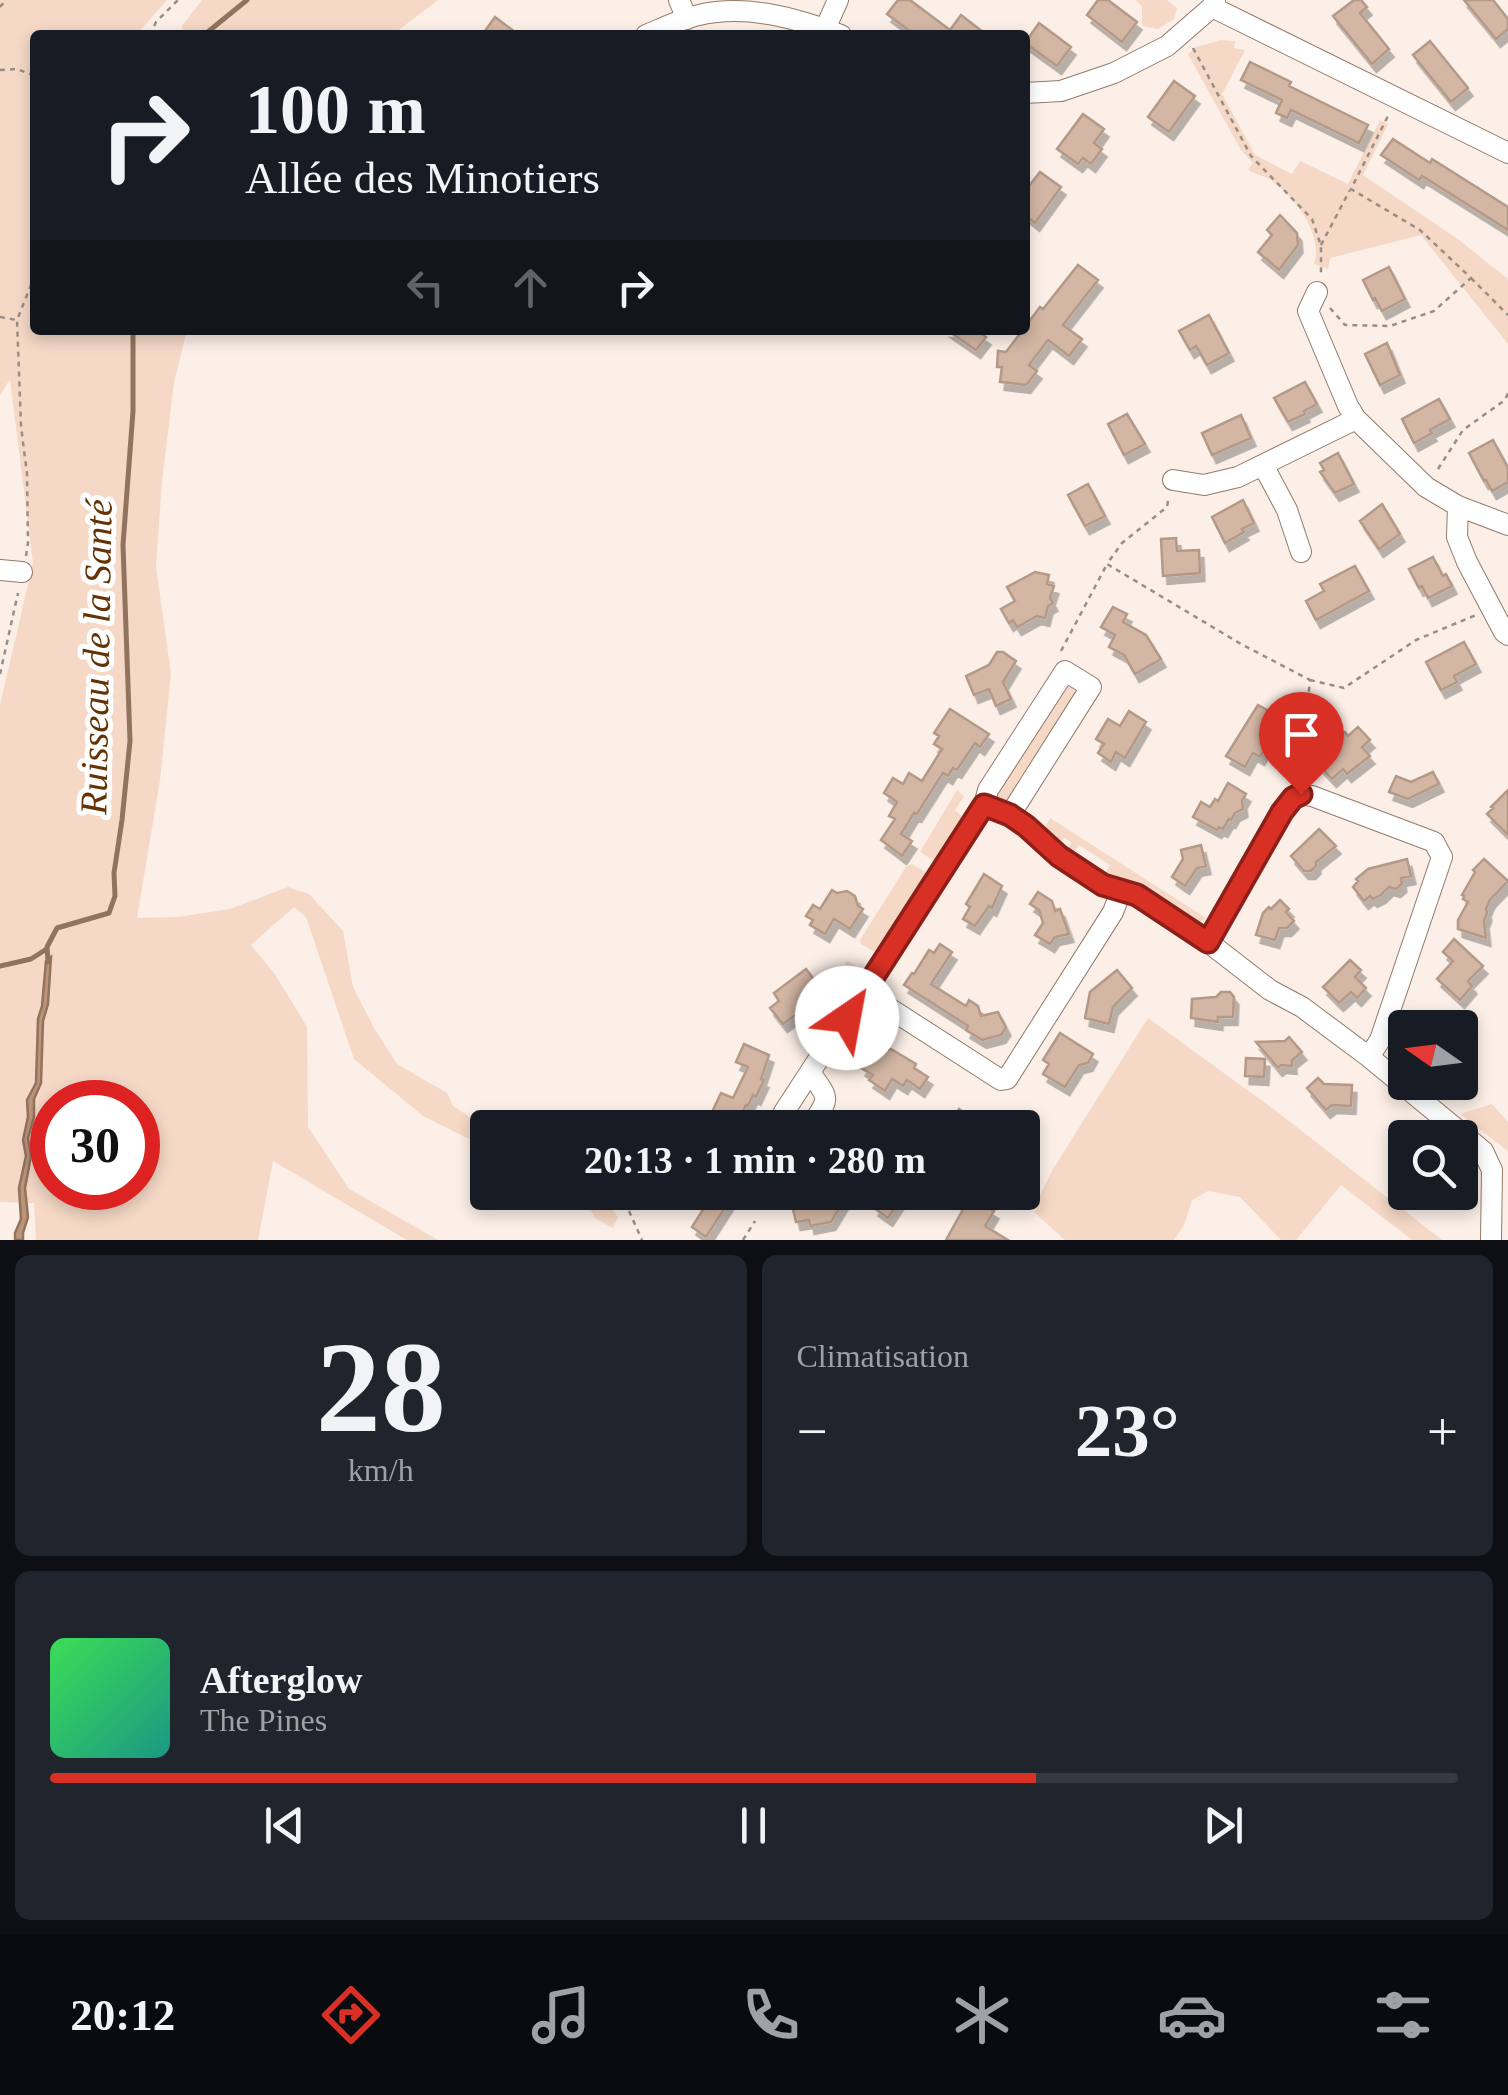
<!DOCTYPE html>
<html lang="fr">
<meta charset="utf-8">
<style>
:root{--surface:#171b24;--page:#20242c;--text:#f1f3f6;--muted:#9ea1a6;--line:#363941;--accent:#d93025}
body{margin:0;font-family:Georgia,serif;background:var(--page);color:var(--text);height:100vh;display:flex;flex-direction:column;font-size:38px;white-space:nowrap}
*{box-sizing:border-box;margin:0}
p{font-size:32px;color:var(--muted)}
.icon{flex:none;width:55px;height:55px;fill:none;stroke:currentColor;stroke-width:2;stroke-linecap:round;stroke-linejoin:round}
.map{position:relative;height:1240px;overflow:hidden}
.panel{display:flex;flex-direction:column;gap:15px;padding:15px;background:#0d0f14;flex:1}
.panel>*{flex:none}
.banner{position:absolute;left:30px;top:30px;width:1000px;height:305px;border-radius:10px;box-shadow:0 5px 15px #0003;background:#171b24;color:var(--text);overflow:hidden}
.needle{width:65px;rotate:284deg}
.fabs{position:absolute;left:1388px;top:1010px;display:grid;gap:20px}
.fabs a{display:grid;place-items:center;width:90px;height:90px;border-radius:10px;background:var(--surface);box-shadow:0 5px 15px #0003;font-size:50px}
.speed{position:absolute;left:30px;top:1080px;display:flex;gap:20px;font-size:50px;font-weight:700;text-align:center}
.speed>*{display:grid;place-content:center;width:130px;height:130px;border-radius:50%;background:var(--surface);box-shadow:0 5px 15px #0003;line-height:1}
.speed .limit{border:15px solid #d22;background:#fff;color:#111}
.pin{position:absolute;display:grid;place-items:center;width:85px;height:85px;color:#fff;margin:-102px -42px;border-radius:50% 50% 50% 0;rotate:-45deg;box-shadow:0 0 10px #0007}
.pin .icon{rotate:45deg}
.me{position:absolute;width:110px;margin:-55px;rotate:33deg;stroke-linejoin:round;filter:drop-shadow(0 0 8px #0008)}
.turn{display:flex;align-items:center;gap:35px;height:210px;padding:0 50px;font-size:45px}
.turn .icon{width:130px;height:130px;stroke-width:2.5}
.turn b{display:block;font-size:70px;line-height:85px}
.lanes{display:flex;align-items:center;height:95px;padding:0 50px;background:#0003;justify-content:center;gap:50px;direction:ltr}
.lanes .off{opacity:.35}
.big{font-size:75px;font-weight:700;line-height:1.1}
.panel .widget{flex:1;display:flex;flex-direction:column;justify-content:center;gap:15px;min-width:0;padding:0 35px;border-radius:15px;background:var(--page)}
.panel .dial{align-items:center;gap:0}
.dial b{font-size:130px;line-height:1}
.song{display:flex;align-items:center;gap:30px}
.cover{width:120px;height:120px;border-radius:15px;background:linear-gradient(135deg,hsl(130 70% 55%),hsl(170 70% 35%))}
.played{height:10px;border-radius:5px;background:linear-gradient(90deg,var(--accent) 70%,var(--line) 70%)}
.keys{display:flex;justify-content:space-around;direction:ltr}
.heat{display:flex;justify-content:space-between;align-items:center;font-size:55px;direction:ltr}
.panel .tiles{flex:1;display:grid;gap:15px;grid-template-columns:1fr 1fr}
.widget:last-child{grid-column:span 2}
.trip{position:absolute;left:470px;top:1110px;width:570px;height:100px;border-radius:10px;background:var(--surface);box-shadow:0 5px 15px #0003;font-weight:700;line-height:100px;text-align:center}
.tab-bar{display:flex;height:160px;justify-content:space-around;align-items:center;background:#090b0e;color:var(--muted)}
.tab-bar .icon{width:70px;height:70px}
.tab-bar .current{color:var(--accent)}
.tab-bar b{font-size:45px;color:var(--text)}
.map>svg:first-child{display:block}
.green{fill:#f5d8c6;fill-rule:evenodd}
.water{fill:#bc947a;stroke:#92735e;stroke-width:2.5}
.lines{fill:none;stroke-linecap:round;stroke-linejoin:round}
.stream{stroke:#92735e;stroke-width:5}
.building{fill:#d3b6a4;stroke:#b59987;stroke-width:2.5;filter:url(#shadow)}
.minor-casing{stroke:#947a68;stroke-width:22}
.path{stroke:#998e86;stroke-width:2.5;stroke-dasharray:5 5;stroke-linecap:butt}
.minor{stroke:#fff;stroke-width:20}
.route-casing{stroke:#8d1f18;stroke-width:25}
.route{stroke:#d93025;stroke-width:18}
.labels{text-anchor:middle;stroke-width:10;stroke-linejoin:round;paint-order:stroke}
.water-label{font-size:38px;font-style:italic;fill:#653204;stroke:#fff}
</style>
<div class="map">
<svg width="1508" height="1240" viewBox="0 0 1508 1240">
<defs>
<filter id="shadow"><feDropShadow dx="4.5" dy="8" stdDeviation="0" flood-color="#0004"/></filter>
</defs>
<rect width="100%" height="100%" fill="#fbefe7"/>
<path class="green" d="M0,0h167l-31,35h-101v295h152l-13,52 -12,99 -6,86 15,107 -11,106 -23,138 41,-1 52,-8 58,-22 21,7 34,37 10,56 21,41 23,36 50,29 6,13 34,22v20l-64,-32 -69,-57 -48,-142 -12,-10 -43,38 23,28 33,54 1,100 41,62 89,51h-31l-134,-79 -15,79h-222l-2,-37 -34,-1v-497l33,-142 -23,-184 -10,16zM52,1102h86v86h-86z
M202,0h236l-46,35h-209l-1,-9z
M1136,0h31l10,8 -3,11 -16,10 -16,-3v-19z
M1221,40l14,1 -1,7 11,2 -23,44 33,61 37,19 8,-13 48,23 32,-64 8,4 -25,51 96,65 49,39v65l-87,-109 -91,23 -2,11 -14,-5c10,-30 -20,-67 -43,-84 -7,-4 -16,-6 -23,-10l5,-7 -12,-13 -53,-96 8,-7z
M1065,685l6,2 5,6 -69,111 -8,-2 -5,-7z
M957,790l7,6 -9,14 9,8 -28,44 -16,-10z
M1050,818l156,100 -8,6 -95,-47 7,-12 -31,-20 -8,12 -4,-6 4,-9 -7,-4 -5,6 -15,-15z
M912,864l17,10 -51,80 -17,-10 -1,-4 46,-73z
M847,961l20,10 -38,61 -19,-11z
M1148,1018l128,93 166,129h-30l-71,-55 -45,55h-15l-41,-43 -32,-6 -16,9 -8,25 -10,15h-109l-30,-27 5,-18 13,-26z
M1492,1104l16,18v29l-48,-37z
M567,1193c22,-1 39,5 51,24l-5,11 -18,-10 -7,-13z"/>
<path class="water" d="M51,957l-3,47 -5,17 -2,62 -7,16v18l-6,21 3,18 -6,32 3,29 -5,16v7h-8v-7l6,-14 -2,-31 7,-32 -3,-16 5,-23 -1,-17 9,-17 2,-64 4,-13 4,-45z"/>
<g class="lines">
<path class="stream" d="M204,35l43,-35
M48,962l-1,-15 10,-19 52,-15 6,-17 -1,-23 8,-53 8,-79 -7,-196 10,-134v-81
M0,966l31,-7 14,-9"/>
</g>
<path class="building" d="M898,0h12l40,30 11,-15 26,20h-72l-28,-21z
M1098,0h10l29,22 -15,20 -35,-27z
M1354,0h7l6,7 -7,6 29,36 -17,15 -39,-48z
M1464,0h29l15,19v10l-12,10z
M495,17l24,18h-37z
M1039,23l32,24 -14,19 -32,-23z
M1430,41l38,47 -17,14 -38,-47z
M1250,62l41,20 -2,4 79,39 -9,18 -68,-33 -4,8 -11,-5 6,-13 -41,-20z
M1174,81l21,15 -26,36 -21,-15z
M1083,114l21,15 -10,14 8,6 -11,15 -8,-6 -5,6 -21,-15z
M1393,139l37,24 2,-4 76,48v23l-86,-54 -3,4 -38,-25z
M1040,172l21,15 -26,36 -10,-8v-24z
M1280,215l17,18 1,12 -19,25 -21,-18 14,-17 -5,-5z
M1078,265l20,15 -35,45 19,14 -13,17 -21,-16 -19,25 8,6 -11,14 -26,-3 2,-15h-5l1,-16 8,1 34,-45 3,2z
M1389,267l16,32 -23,12 -7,-13 -2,2 -10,-20z
M1209,315l20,38 -22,12 -11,-19 -6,4 -11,-19z
M947,330h33l-1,2 7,5 -10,13z
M1387,343l13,32 -20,10 -15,-31z
M1305,382l12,22 -13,7 1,3 -17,8 -14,-24z
M1439,399l11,20 -20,11 2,3 -18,10 -12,-24z
M1127,414l18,30 -21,11 -16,-31z
M1241,415l10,23 -39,17 -10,-22z
M1493,440l15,28v14l-16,9 -6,-11 -2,1 -15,-28z
M1338,453l16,31 -19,9 -15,-21 4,-2 -4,-7z
M1088,484l17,32 -20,10 -17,-31z
M1243,500l11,23 -12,6 2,3 -19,11 -13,-26z
M1382,504l18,30 -21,15 -19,-28z
M1176,538l1,13 22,-1 1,23 -37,3 -2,-37z
M1433,557l10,19 3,-2 6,12 -24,12 -6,-12 -3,2 -10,-19z
M1355,566l14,25 -53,29 -10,-19 18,-10 -4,-7z
M1035,572l14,3 -2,9 7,2 -4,12 3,5 -5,3 -3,12 -8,-2 -20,11 -4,-7 -4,3 -8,-14 14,-8 -8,-14z
M1113,607l14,7 -4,8 23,13 15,24 -26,15 -11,-19 -15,-8 6,-12 -14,-8z
M1464,642l12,22 -22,12 3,6 -16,8 -15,-28z
M997,652h6l13,9 -13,21 8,17 -15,7 -7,-17 -15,6 -8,-19 23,-11z
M1258,705l24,13 -22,39 -7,-4 -8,14 -19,-11z
M950,709l39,25 -9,13 -5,-4 -18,27 -4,-2 -5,8 -5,-3 -26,41 -3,-1 -13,21 11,7 -10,15 -21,-16 14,-21 -6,-3 8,-14 -13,-9 9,-15 10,6 6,-11 13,8 20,-32 -8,-5 5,-8 -5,-3z
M1129,711l17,11 -21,36 -9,-6 -5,10 -13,-9 6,-9 -8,-5 12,-20 12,7z
M1358,727l12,13 -8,7 8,9 -23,18 -4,-5 -11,10 -12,-13 14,-12 -7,-7 18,-15 3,4z
M1433,772l6,12 -31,15 -19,-7 7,-16 15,6z
M1228,783l18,11 -4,7 1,8 -8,4 -4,7 -2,-1 -6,10 -4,-2 -2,3 -24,-13 8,-15 9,5 5,-8 3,2z
M1508,790v45l-21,-21 6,-6 -2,-1z
M1319,829l17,17 -20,16v4l-5,5h-7l-13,-15z
M1201,845l5,21 -9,2 -12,18 -13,-9 11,-18 -2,-9z
M1407,859l4,17 -10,2 1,6 -6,5 -7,-2 -8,8 -8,4 -3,-3 -6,5 -11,-14 5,-6 -2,-2 12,-10z
M1484,859l24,22 -18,19 -4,9 1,4 -3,8 2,17 -28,-9v-9l10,-18 -5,-3 1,-3 -2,-1 13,-23 -2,-2z
M984,874l18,12 -10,22 -3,-2 -14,20 -12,-7 7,-12 -4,-3z
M832,890l5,3 10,-2 8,5 3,10 5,3 -13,20 -16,-10 -9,15 -15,-9 3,-5 -7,-4 7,-11 7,4z
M1038,892l14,9 3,10 5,-2 9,25 -14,3 -5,7 -15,-9 8,-12 -4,-13 -9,-6z
M1280,900l9,9 -3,3 8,9 -7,7h-8l-4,12 -19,-5 7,-22 6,-6 2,2z
M1454,939l29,27 -15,15 4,5 -12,14 -23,-21 16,-18 -10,-9z
M940,944l12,8 -21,32 35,22 3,-6 9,6 3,10 17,-4 8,16 -5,7 -19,5 -16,-10 2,-4 -64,-41 8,-12 2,1 15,-24 5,3z
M1350,960l11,10 -6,7 11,11 -9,10 -6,-6 -12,11 -16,-16z
M806,969l14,18 -22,20 3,4 -18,13 -13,-16 9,-7 -5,-8z
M1117,970l15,18 -19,19 -4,17 -24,-6 5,-26z
M1221,992h9l4,5 -1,20h-15v5l-27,-4 1,-19 24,-2z
M1060,1033l33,21 -5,9 -9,2 -14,22 -22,-13 6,-10 -6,-4z
M1289,1037l13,15 -10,8v6l-11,-1 -3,3 -22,-26 29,-1z
M744,1044l25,11 -8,24 3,1 -8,17 -3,-2 -5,11 -2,-1 -8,17 -25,-12 8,-17 12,5 15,-31 -12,-5z
M891,1049l25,15 -2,4 14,9 -8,12 -13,-9 -4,6 -11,-7 -7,12 -16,-11 4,-5 -12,-7 8,-13z
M1246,1058l19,1 -1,18 -19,-1z
M1318,1078l6,6 28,1 -1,21 -19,-1 -6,5 -19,-22z
M959,1109l28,19h-40z
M686,1192h39l-4,7 7,4 -22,34 -14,-10 14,-22z
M823,1192h26l-18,30 -21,4 -1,-6 -13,2 -4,-17 27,-7z
M884,1192h21l-17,26 -14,-10z
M970,1197l24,14 -9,15 23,14h-62z"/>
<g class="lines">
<defs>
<path id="minor" d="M679,0l8,19
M1212,7l296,146
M825,29l13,-29
M646,35c17,-7 35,-16 53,-20 48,-11 97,3 142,20
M1025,93l36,-2 53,-18 53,-27 45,-39 3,-7
M1317,292l-9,19 40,95 8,13 70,68 32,19 50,19
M1263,465l24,45 14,42
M1173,480l31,5 34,-8 118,-58
M1458,506l-1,31 10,25 37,70 4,3
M0,570l22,2
M1000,811l26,15 33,30 44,29 34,10 71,47
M864,992l137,88 6,-1 106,-167 8,-21
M1369,1057l11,-17 62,-183 -8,-15 -122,-46c-16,-3 -20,4 -29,15l-75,131 62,48 32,17 67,50 114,94 9,19 -1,70
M777,1128l7,-16 200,-307 4,-15 77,-119 26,16 -81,128
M810,1128c18,-30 22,-26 1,-54"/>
</defs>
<use href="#minor" class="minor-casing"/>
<path class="path" d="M0,7l6,-7
M150,35l6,-13 22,-22
M1193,48l58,108 61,63 9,27v29
M0,70l17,-1 18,7
M1321,245l29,-55
M1471,278l37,37
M1330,308l15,17 45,1 44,-15 37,-33 -51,-48 -69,-41 37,-73
M0,317l17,3
M1438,469l25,-39 42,-30 3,-7
M1168,501l-1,6 -45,36 -15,21 134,80 69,36 -10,97
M26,556l2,-13 -1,-69 -6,-48 -4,-106 18,-45
M1061,651l45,-85
M0,674l18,-81
M1310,680l34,8 72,-48 60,-25
M629,1211l13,29
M743,1240l12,-19"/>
<use href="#minor" class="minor"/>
</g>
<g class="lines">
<defs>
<path id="route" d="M847,1018l137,-213 26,10 16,11 33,30 44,29 34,10 71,47 74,-130 11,-14 8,-4"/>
</defs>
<use href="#route" class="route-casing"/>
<use href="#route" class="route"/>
</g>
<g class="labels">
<g class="water-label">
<text transform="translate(96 657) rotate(-89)" y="13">Ruisseau de la Santé</text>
</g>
</g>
</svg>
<div class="fabs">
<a><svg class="needle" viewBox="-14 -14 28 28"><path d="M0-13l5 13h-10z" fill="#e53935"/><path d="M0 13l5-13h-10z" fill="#9ea1a6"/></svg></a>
<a><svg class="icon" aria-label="search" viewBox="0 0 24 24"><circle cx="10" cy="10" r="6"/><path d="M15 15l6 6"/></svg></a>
</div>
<div class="speed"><div class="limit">30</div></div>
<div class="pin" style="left:1301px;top:794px;background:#d93025"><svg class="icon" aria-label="arrive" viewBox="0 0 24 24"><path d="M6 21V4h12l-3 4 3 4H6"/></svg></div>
<svg class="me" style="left:847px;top:1018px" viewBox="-20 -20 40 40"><circle r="19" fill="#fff"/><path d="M0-13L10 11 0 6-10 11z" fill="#d93025"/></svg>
<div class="trip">20:13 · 1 min · 280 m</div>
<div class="banner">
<div class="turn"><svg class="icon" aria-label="right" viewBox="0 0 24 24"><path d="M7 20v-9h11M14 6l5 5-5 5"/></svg><div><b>100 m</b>Allée des Minotiers</div></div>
<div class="lanes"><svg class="icon off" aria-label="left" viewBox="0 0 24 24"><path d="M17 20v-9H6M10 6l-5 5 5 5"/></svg><svg class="icon off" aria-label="ahead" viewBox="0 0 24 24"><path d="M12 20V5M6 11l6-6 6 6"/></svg><svg class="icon" aria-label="right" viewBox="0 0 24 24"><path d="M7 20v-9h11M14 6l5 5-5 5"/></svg></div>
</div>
</div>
<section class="panel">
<div class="tiles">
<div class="widget dial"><b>28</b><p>km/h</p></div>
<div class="widget"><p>Climatisation</p>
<div class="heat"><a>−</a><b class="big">23°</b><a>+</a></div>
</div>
<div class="widget">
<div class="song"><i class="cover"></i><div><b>Afterglow</b><p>The Pines</p></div></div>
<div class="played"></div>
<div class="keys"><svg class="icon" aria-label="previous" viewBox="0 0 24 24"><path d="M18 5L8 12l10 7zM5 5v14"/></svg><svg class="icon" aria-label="pause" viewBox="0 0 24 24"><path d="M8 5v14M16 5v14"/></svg><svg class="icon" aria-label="next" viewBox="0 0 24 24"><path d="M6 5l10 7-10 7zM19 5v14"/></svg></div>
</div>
</div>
</section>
<nav class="tab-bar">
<b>20:12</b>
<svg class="icon current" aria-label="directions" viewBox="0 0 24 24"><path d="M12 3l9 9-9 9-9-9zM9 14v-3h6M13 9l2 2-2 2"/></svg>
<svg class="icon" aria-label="music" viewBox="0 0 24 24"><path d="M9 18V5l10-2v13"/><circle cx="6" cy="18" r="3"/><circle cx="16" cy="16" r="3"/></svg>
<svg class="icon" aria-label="phone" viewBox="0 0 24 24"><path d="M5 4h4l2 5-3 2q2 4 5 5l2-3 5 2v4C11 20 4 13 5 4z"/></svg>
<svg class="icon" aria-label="climate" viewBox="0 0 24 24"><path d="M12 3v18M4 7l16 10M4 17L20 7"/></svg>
<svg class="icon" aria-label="car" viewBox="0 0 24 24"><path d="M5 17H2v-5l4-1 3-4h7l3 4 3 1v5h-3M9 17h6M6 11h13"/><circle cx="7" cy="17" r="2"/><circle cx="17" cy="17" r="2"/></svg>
<svg class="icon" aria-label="filters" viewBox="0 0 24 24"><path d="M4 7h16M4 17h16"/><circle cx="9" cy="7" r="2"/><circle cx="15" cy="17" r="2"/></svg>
</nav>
